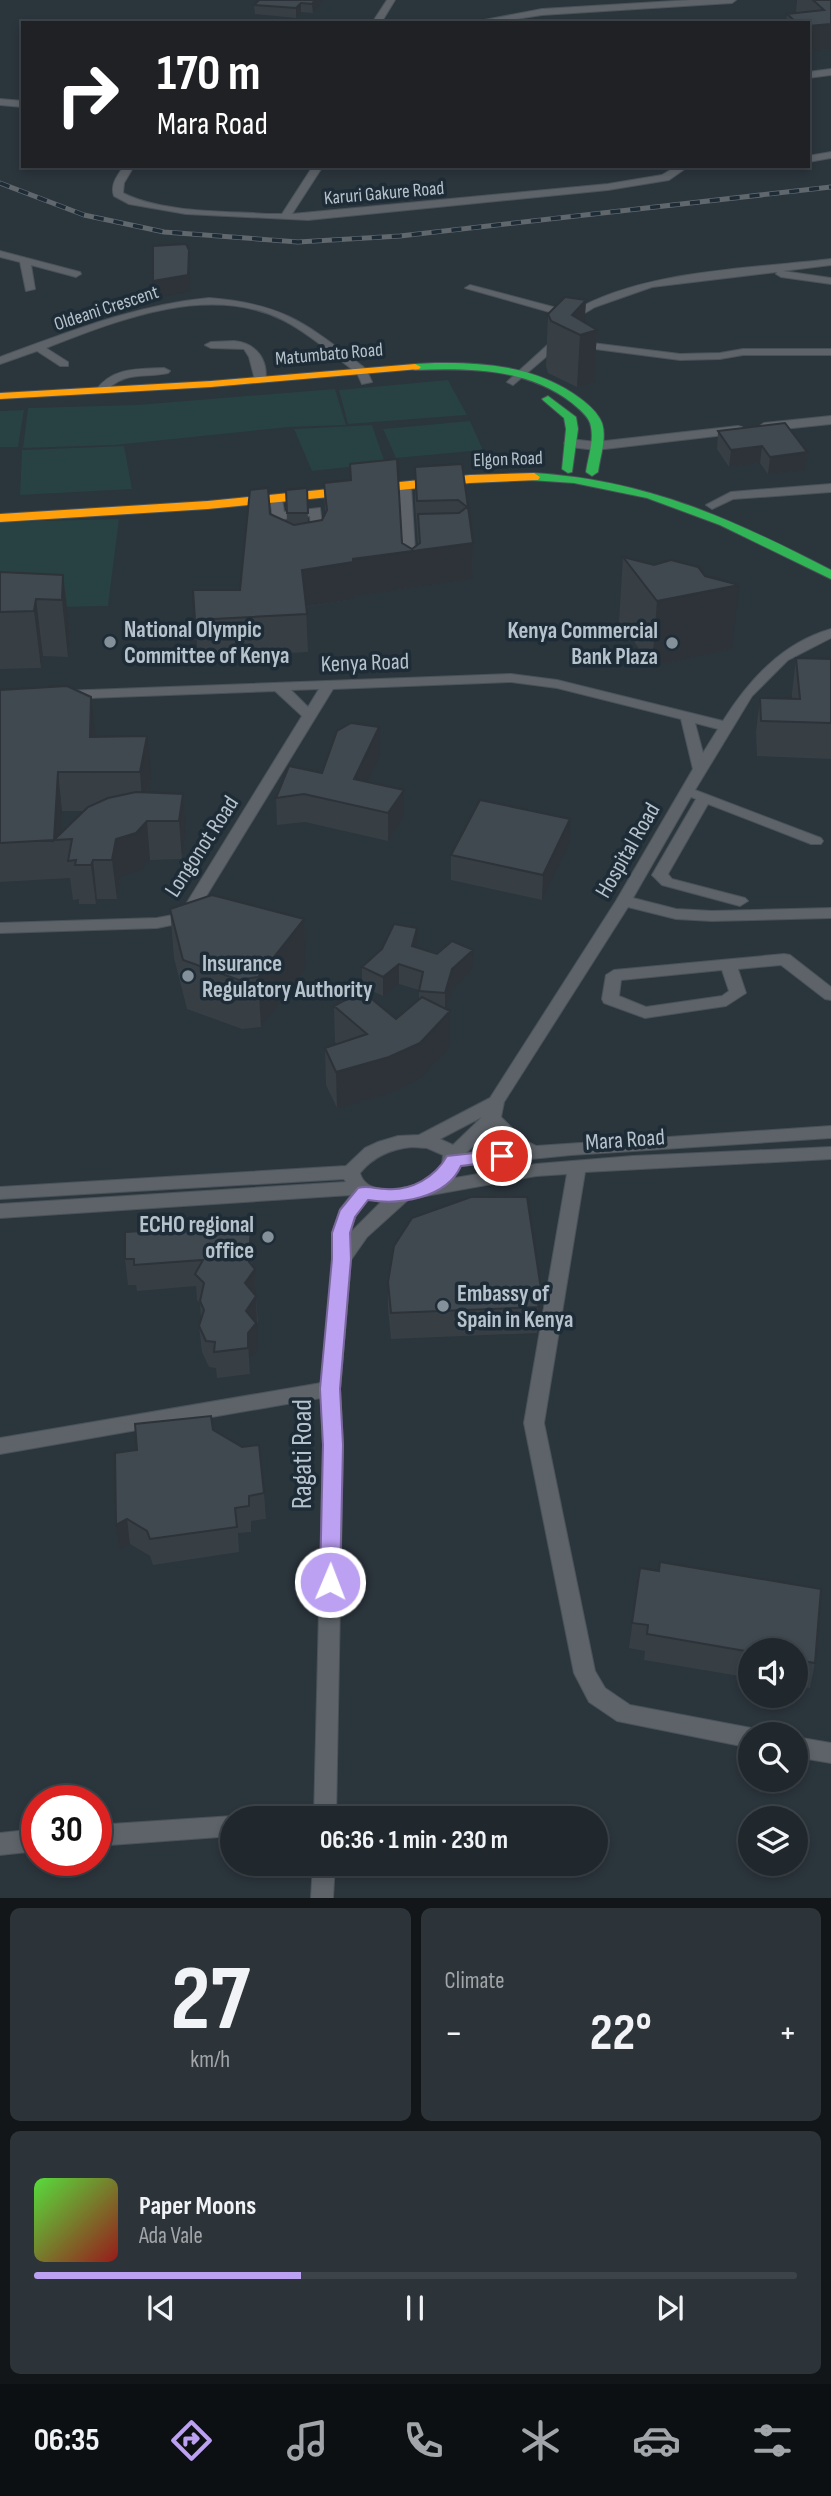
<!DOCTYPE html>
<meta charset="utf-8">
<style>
:root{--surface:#20282d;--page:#2d3439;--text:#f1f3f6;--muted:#a2a6aa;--line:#3d4449;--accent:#bca0f2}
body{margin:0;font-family:"Sofia Sans Condensed",sans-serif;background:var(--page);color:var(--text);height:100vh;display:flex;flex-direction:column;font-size:26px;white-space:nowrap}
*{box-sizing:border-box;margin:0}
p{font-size:23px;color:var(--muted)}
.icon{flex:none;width:38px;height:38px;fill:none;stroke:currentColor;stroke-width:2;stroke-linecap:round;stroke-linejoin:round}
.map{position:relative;height:1898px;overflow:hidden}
.details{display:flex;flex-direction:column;gap:10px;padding:10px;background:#121619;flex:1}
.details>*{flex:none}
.hud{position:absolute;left:21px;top:21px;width:789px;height:147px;border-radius:0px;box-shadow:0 4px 10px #0003,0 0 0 2px var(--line);background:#202124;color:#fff;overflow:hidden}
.fabs{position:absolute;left:738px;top:1638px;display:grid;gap:14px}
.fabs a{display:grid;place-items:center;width:70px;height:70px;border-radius:50%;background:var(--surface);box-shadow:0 4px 10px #0003,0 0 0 2px var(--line);font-size:35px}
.speed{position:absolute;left:21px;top:1785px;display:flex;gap:14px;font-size:35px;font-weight:700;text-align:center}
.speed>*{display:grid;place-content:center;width:91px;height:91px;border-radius:50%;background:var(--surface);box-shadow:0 4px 10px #0003,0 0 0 2px var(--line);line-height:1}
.speed .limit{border:10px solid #d22;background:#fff;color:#111}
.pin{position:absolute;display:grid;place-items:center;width:60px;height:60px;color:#fff;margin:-30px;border:4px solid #fff;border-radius:50%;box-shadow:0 2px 7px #0007}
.me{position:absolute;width:77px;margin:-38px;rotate:1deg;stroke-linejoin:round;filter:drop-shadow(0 0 5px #0008)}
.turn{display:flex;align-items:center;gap:24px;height:147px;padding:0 21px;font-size:32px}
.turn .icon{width:91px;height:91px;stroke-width:2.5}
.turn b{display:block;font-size:49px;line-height:60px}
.big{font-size:52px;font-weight:700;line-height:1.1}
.details .card{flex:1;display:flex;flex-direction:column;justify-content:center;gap:10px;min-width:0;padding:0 24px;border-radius:10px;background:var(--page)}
.details .dial{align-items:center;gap:0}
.dial b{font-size:91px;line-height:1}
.song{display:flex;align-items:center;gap:21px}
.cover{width:84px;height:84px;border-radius:10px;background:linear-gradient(135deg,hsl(110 70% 55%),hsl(0 70% 35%))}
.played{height:7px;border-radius:4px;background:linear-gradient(90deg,var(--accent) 35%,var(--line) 35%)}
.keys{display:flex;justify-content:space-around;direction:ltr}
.heat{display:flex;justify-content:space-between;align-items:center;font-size:38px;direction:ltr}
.details .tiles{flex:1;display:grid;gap:10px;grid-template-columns:1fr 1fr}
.card:last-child{grid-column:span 2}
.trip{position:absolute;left:220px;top:1806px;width:388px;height:70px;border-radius:35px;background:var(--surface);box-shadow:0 4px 10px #0003,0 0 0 2px var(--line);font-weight:700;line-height:70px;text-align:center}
.tab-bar{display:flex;height:112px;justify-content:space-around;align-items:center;background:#0d1012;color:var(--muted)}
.tab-bar .icon{width:49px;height:49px}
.tab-bar .active{color:var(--accent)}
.tab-bar b{font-size:32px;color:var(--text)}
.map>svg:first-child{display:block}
.green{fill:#284142}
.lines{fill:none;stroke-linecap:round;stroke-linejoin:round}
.street-casing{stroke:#495258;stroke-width:2}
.fast-casing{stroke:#495258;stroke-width:2}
.slow-casing{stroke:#495258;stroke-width:2}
.street{fill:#5d6369;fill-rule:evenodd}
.fast{fill:#30b455;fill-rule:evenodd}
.slow{fill:#ff9f0a;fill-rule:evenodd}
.rail-casing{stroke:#60676d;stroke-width:5}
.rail{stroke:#1e2c37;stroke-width:3.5;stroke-dasharray:10;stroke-linecap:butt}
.wall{fill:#373f45;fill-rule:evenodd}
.shaded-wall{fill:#2d3338}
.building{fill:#404950;stroke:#2d3338;stroke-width:2}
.route{fill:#bca0f2;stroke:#7a689d;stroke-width:2}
.poi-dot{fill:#85919a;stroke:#1e2c37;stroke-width:2.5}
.labels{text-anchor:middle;stroke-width:7;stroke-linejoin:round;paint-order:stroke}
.far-street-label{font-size:19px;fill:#b6c2cc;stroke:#1e2c37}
.poi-label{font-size:23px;font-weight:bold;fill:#b6c2cc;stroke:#1e2c37;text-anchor:start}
.street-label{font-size:23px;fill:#b6c2cc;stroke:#1e2c37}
.near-street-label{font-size:28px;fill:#b6c2cc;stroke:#1e2c37}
</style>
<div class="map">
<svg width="831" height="1898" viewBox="0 0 831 1898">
<rect width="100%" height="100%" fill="#2b353c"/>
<path class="green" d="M448,380l19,35 -119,9 -9,-34z
M335,389l11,36 -57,2 -174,18 -92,3 5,-40 108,-3z
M24,410l-6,37h-18v-36z
M470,421l13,29 -87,8 -13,-29z
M372,425l13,38 -73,8 -18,-42z
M124,446l8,43 -112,6 2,-45z
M119,519l-11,87 -108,2v-86z"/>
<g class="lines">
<defs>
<path id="street" d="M387,0h8l-14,23h-9z
M691,0h45l-4,3 -190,12 -51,8h-22l73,-14z
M831,69v6l-23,3v-6z
M0,99l23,2v6l-23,-2z
M831,152v6l-23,4v-6z
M124,166h10l-10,17 -1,10c39,20 102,18 146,21h13l31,-48h10l-31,48 316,-30 54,-9 15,-9h12l-20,14 -61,10 -300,30 -122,-6 -57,-10 -15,-8c-4,-11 3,-20 10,-30z
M0,251l80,21 1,2 -5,3 -45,-12 4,24 -9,2 -6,-29 -20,-5z
M831,259v6l-48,6 48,7v6l-50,-7 -5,-3 1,-2 -125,15 -57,20 -17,10 -17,27 -48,41 -6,-3 2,-2 44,-40 14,-23 -102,-29 5,-3 102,27c70,-42 178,-43 259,-53z
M209,298c77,6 98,27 157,71l6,13 -10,2 -5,-11c-24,-18 -47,-39 -74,-53 -75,-37 -165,0 -237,28l22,14v4h-8l-23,-15 -37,13v-7c69,-25 135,-52 209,-59z
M234,341c23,2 35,20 31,41l-10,-2 -6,-23 -5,-8 -33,-1 -6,-3 6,-3z
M576,341l104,13 40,-1 23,-4h88v6h-88l-23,4 -40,1 -108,-14 -2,-2z
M164,368l6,3 -2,2c-23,5 -46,-2 -62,19l-10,-2c17,-23 42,-21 68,-22z
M831,416v8l-67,7 -6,-4 6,-4z
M738,426l4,1v6l-146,17 -26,-3 -6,-4 6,-4 26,3z
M405,482l6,4 5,81 -6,4 -6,-4 -5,-81z
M831,484v8l-98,7 -21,10 -6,-4 25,-13z
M276,495l6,4 2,13 36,-4 4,34 -2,3h-8l-2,-3 -2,-26 -26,3 2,18 -6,4 -4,-1 -6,-41z
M831,629v9l-43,22 -36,36 -57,94 126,48 2,3 -2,3h-10l-103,-40 -40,70 4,5 73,19 3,3 -8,5 -78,-21 -10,-10 44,-76 -5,-2 -58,101 43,11 36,2 119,-3v10l-119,3 -36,-2 -48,-12 -124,195 -3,15 23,23 12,6 295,-20v12l-260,17 -111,11 -3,6 -8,7 87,-15 97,-8 198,-9v12l-246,13 -41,251 51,248 10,17 25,17 121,23 9,6h-9v14l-134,-27 -28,-19 -15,-29 -50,-250 43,-249 -31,2 -127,23 -42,38 -16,23 -11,129 3,56 -7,373h-22l9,-373 -2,-47 -321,56v-16l321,-55 12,-124 -1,-26 8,-24 11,-14 -351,23v-14l346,-22 -2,-3 -344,20v-12l346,-21 19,-18 13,-6 20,-6 21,-1 71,-37 126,-197 77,-132 -12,-50 -124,-31 -46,-6 -178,7 -139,227 -12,7 -25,5 -157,5v-10l157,-5 16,-3 10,-6 119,-193 -27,-25 -213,8 -7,-4 7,-4 449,-17 46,6 166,41c26,-41 59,-78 108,-92zM319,689l-11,18 -17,-17zM695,723l23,6 -15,24zM482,1117l-29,28 -13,-6zM492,1128l20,20 -46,5zM412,1147l15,1 16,7 -1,10c-8,7 -18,17 -27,20 -18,5 -49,10 -55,-12 14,-17 31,-24 52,-26zM368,1199l13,3 -31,31 7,-21z
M784,954l6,1 41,32v13l-6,-1 -44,-34 -43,4 8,24 -20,13 -81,12 -41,-15 -2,-4 4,-24 8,-5zM722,970l7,21 -7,5 -76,11 -27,-11 2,-16z
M796,1737l35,6v20l-35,-6z
M233,1816l7,2h-7v18l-137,10v-21z
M37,1829v22l-37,4v-22z
M313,1864h22l-2,34h-22z"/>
<path id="fast" d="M435,363c51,-1 104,4 146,36 8,6 17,14 21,24 5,15 -2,34 -4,49l-6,4 -6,-4c2,-15 9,-33 4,-49 -3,-8 -11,-14 -18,-20 -45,-35 -103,-35 -157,-33l-6,-3 6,-3z
M548,396l28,21 2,12 -6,43 -4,1 -6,-4 4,-40 -2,-11 -20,-17 -2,-2z
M534,473c113,7 198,46 297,97v9l-111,-54 -73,-27 -73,-15 -44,-3 -2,-3z"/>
<path id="slow" d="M415,364l6,3 -2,2 -208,18 -211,12v-6l211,-12z
M534,473l6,4 -2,3 -68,3 -262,26 -208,13v-8l208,-13 262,-26z"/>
</defs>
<use href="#street" class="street-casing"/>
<use href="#fast" class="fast-casing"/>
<use href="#slow" class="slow-casing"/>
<use href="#street" class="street"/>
<use href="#fast" class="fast"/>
<use href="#slow" class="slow"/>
<defs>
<path id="rail" d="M0,183l84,32 80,17 134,10 102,-6 431,-49"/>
</defs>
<use href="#rail" class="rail-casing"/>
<use href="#rail" class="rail"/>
</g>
<path class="wall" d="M323,0l-10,13 -12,-1 -5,6 -41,-4 -1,-9z
M797,0h34v49l-23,2v-28h-22l1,-9 10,-1 -1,-2z
M586,300l-2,23 13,7 -3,53 -17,4 -29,-14 -2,-7 2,-52z
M718,431l89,21 -2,18 -37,4 -8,-11 -31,4 -12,-18z
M350,464l52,79 10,6 6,-4 -3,-42v-36l47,-3 11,79 -1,36 -118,17v3l-48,8 2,45 -110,6 -5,-68h47l30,-76 17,8 -1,-32 21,-2 1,34 14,-2 3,-6 -1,-31 26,-3z
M623,557l109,92 -80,17 -33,-44z
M0,572l63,3 7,57 -2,25 -25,-1 -2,12 -41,1z
M796,658l35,1v100l-74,-3 -1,-24 4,-34 32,1v-6z
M0,690l95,47 56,37 -4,19 36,1 3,38 -4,27 -32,1 -10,11 -20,6 -3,22h-20l-1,5h-17v-5l-6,1 -3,-22 -70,4zM62,811h23l-24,22z
M380,755l-13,27 37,8v27l-16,24 -83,-19 -28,3 -1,-27 46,-25z
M569,844l-27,56 -91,-20v-25z
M170,909l134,10 2,49 -45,59 -19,2 -55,-20 -13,-51z
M417,947l55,23 -20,19 -6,20 4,2v36l-30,32 -31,15 -52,14 -11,-23 -1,-37 12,-4 -2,-2 -1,-36 62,13 23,-20v-9l-20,-6 -16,12 -21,-10v-19z
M199,1225h52l1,26v15l3,3 1,26 2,27 -2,2 2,25 -9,10 1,15 -33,4 -1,-10 -7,-1 -7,-15 -3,-26 2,-7 -1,-16 -3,-3 -1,-14 -59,5 -1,-6h-8l-3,-26 42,-28z
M388,1282l153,7 -1,26 -3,18 -146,6 -3,-31z
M213,1430l51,63 2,26 -15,2v11l-13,1 1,19 -86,13 -3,-9 -20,-12 -11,6 -3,-25 21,-75z
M660,1562l161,27 -6,74 -5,25 -14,-2v-36h-45v28l-107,-18 1,-9 -16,-3 11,-80 19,3z"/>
<path class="shaded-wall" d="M315,0h8l-10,13 -1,-9z
M301,3v9l-5,6v-10z
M831,24v25l-23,2v-25z
M189,250l1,41 -36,7 -1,-17z
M586,300l-2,34 13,-4 -3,53 -17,4 3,-52 -8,-20z
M762,446l-2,17 -31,4 2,-17z
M807,452l-2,18 -37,4 2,-17z
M473,543l-1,36 -118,17v3l-51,8 -1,-37 51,-11z
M63,575l7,57 -2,25 -6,-57z
M739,585l-7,64 -80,17 5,-65z
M36,599l7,57 -2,12 -7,-57z
M91,697l4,37 -1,41 -4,-38z
M379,727l1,28 -25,52 -1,-28z
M147,736l4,38 -8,37 -3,-39z
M58,772l4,39 -1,29h-7z
M404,790v27l-16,24v-28z
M183,794l3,38 -4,27 -3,-38z
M570,819l-1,25 -27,56 1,-25z
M147,821l3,39 -10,11 -20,6 -3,22 -5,-39 4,-21z
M93,860l4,39 -1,5 -5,-39z
M304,919l2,49 -45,59 -3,-50z
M417,928v19l-5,-1z
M473,950l-1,20 -20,19 -7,23v-19l7,-24z
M399,964v20l-16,12v-19z
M450,1011v36l-30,32 -31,15 -52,14 -1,-36z
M251,1225l1,26 -1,23 4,-5 1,26 -9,14 -2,-26 4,-21z
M541,1289l-1,26 -3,18 1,-26z
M256,1296l2,53 -9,10 1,15 -4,-63z
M127,1519l3,25 -11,6 -3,-25z"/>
<path class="building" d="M259,0h56l-3,4 -11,-1 -5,5 -42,-3z
M813,0h18v24l-23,2v-3h-11l-10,-9 37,-4z
M186,244l3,6 -1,25 -35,6v-35z
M565,297l21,3 -14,15 25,15 -17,5 -29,-14 -3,-7z
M785,423l22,29 -37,5 -8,-11 -31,4 -13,-19z
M397,459l5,84 10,6 8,-6 -2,-29 41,-1 8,-6 -9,-7 -41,1 -2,-34 47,-3 11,79 -120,16v3l-51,8 5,44 -112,6 -2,-30h47l10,-100 18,-2 2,26 24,11 28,-5 5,-10 -3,-27 27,-3 -1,-16z
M307,488l1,25h-21l-1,-23z
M623,557l31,8 17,-5 27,7 7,9 34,9 -82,16z
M0,572l63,3 -1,25 -26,-1 -2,12 -34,1z
M796,658l35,1v64l-70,-2 -1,-23 40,1z
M67,686l24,11 -1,40 57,-1 -7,36h-82l-4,68 34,-33 20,-9 28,-6 47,2 -4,27h-32l-11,12 -20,6 -4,21h-19l-2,5h-16l1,-5 -8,1 4,-22 -72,4v-153z
M351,723l28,4 -25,52 50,11 -16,23 -84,-19 -28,4 13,-32 33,7 15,-42z
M480,800l90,19 -27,56 -92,-20z
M212,895l92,24 -46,58 -19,3 -56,-20 -13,-51z
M394,924l23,4 -5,18 25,8 15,-13 21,9 -21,19 -7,24 -26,-2 4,-19 -24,-8 -16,13 -21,-10 20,-18z
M362,991l34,28 26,-22 28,14 -30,32 -31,14 -53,15 -11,-24 42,-14 -33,-28z
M471,1197h56l14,92 -3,18 -147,6 -3,-31 6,-36 18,-28z
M191,1221l8,4h30l13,-4 9,4 -2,37 6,7 -10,14 11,13 -10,15 10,12 -8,10v15l-34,4 1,-10 -9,-1 -7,-15 5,-16 -4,-9 4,-18 -9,-9 8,-14 -69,5v-6h-9v-27l17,-1 16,-6 9,6z
M211,1416l2,14 29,17 17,-2 5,48 -15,3v10l-14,2 2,19 -87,12 -3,-8 -20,-12 -11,6 -1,-72 22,-3 -2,-26z
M660,1562l161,27 -6,74 -19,-3v-10h-45v2l-104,-18 1,-9 -16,-2 8,-55 19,3z"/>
<path class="route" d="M502,1150l6,1 2,5 -2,4 -47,6c-15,33 -62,39 -93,34l-13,17 -5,16 1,26 -11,130 3,56 -3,137 -3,6 -7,3 -7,-3 -3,-6 3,-137 -3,-56 12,-130v-26l8,-23 18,-22c10,-3 18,1 28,1 26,2 49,-12 61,-33z"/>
<g class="poi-dot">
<circle cx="110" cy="642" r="7"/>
<circle cx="672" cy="643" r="7"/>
<circle cx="188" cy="976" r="7"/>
<circle cx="268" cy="1237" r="7"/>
<circle cx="443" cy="1306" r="7"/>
</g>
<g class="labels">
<g class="far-street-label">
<text transform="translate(384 192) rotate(-5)" y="7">Karuri Gakure Road</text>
<text transform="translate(106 307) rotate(-18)" y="7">Oldeani Crescent</text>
<text transform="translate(329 353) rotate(-5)" y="7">Matumbato Road</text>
<text transform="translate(508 458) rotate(-2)" y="7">Elgon Road</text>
</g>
<g class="poi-label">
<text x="124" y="637">National Olympic<tspan x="124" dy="26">Committee of Kenya</tspan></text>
<text x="658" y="638" text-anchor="end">Kenya Commercial<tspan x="658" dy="26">Bank Plaza</tspan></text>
<text x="202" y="971">Insurance<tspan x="202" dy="26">Regulatory Authority</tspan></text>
<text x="254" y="1232" text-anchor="end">ECHO regional<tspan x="254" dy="26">office</tspan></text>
<text x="457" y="1301">Embassy of<tspan x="457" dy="26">Spain in Kenya</tspan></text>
</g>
<g class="street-label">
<text transform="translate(365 662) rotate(-2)" y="8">Kenya Road</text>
<text transform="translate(201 846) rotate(-57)" y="8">Longonot Road</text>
<text transform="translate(627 850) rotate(-60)" y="8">Hospital Road</text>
<text transform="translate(625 1139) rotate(-4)" y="8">Mara Road</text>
</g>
<g class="near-street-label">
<text transform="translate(301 1454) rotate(-90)" y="10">Ragati Road</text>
</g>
</g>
</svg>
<div class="fabs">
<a><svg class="icon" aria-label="sound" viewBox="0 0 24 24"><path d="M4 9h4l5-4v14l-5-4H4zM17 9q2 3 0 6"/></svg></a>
<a><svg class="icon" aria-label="search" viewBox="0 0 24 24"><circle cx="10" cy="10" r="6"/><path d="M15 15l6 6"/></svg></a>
<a><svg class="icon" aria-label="layers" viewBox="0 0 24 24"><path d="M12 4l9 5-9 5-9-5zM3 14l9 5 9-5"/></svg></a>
</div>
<div class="speed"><div class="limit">30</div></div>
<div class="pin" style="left:502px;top:1156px;background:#d93025"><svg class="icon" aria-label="arrive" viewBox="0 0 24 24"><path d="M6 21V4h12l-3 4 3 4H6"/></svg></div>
<svg class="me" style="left:330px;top:1582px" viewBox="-20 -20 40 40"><circle r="17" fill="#bca0f2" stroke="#fff" stroke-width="3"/><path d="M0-11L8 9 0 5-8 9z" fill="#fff"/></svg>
<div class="trip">06:36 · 1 min · 230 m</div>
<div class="hud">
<div class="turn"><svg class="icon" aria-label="right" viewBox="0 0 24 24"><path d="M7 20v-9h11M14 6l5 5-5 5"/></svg><div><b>170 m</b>Mara Road</div></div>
</div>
</div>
<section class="details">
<div class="tiles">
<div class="card dial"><b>27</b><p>km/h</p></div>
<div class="card"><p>Climate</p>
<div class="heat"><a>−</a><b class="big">22°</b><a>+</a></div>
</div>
<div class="card">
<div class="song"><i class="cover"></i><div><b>Paper Moons</b><p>Ada Vale</p></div></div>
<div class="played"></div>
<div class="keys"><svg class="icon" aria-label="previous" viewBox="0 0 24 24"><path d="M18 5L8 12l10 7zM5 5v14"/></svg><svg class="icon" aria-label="pause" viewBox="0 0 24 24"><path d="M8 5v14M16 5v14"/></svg><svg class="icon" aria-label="next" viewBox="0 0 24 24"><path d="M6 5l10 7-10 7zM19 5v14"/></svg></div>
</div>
</div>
</section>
<nav class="tab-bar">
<b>06:35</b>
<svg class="icon active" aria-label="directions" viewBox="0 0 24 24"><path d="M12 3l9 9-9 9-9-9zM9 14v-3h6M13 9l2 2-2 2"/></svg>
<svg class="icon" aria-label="music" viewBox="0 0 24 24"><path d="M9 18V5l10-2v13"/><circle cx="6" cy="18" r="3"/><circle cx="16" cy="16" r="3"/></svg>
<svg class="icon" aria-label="phone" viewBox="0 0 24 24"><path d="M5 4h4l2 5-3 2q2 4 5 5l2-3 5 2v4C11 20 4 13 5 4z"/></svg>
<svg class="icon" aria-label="climate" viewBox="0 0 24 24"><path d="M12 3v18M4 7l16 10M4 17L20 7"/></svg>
<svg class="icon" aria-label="car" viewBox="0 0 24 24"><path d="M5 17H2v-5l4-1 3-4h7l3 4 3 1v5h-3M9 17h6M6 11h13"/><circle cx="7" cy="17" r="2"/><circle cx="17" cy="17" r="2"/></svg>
<svg class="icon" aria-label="filters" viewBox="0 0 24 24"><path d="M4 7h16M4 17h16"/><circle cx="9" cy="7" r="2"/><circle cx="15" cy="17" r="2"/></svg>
</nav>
